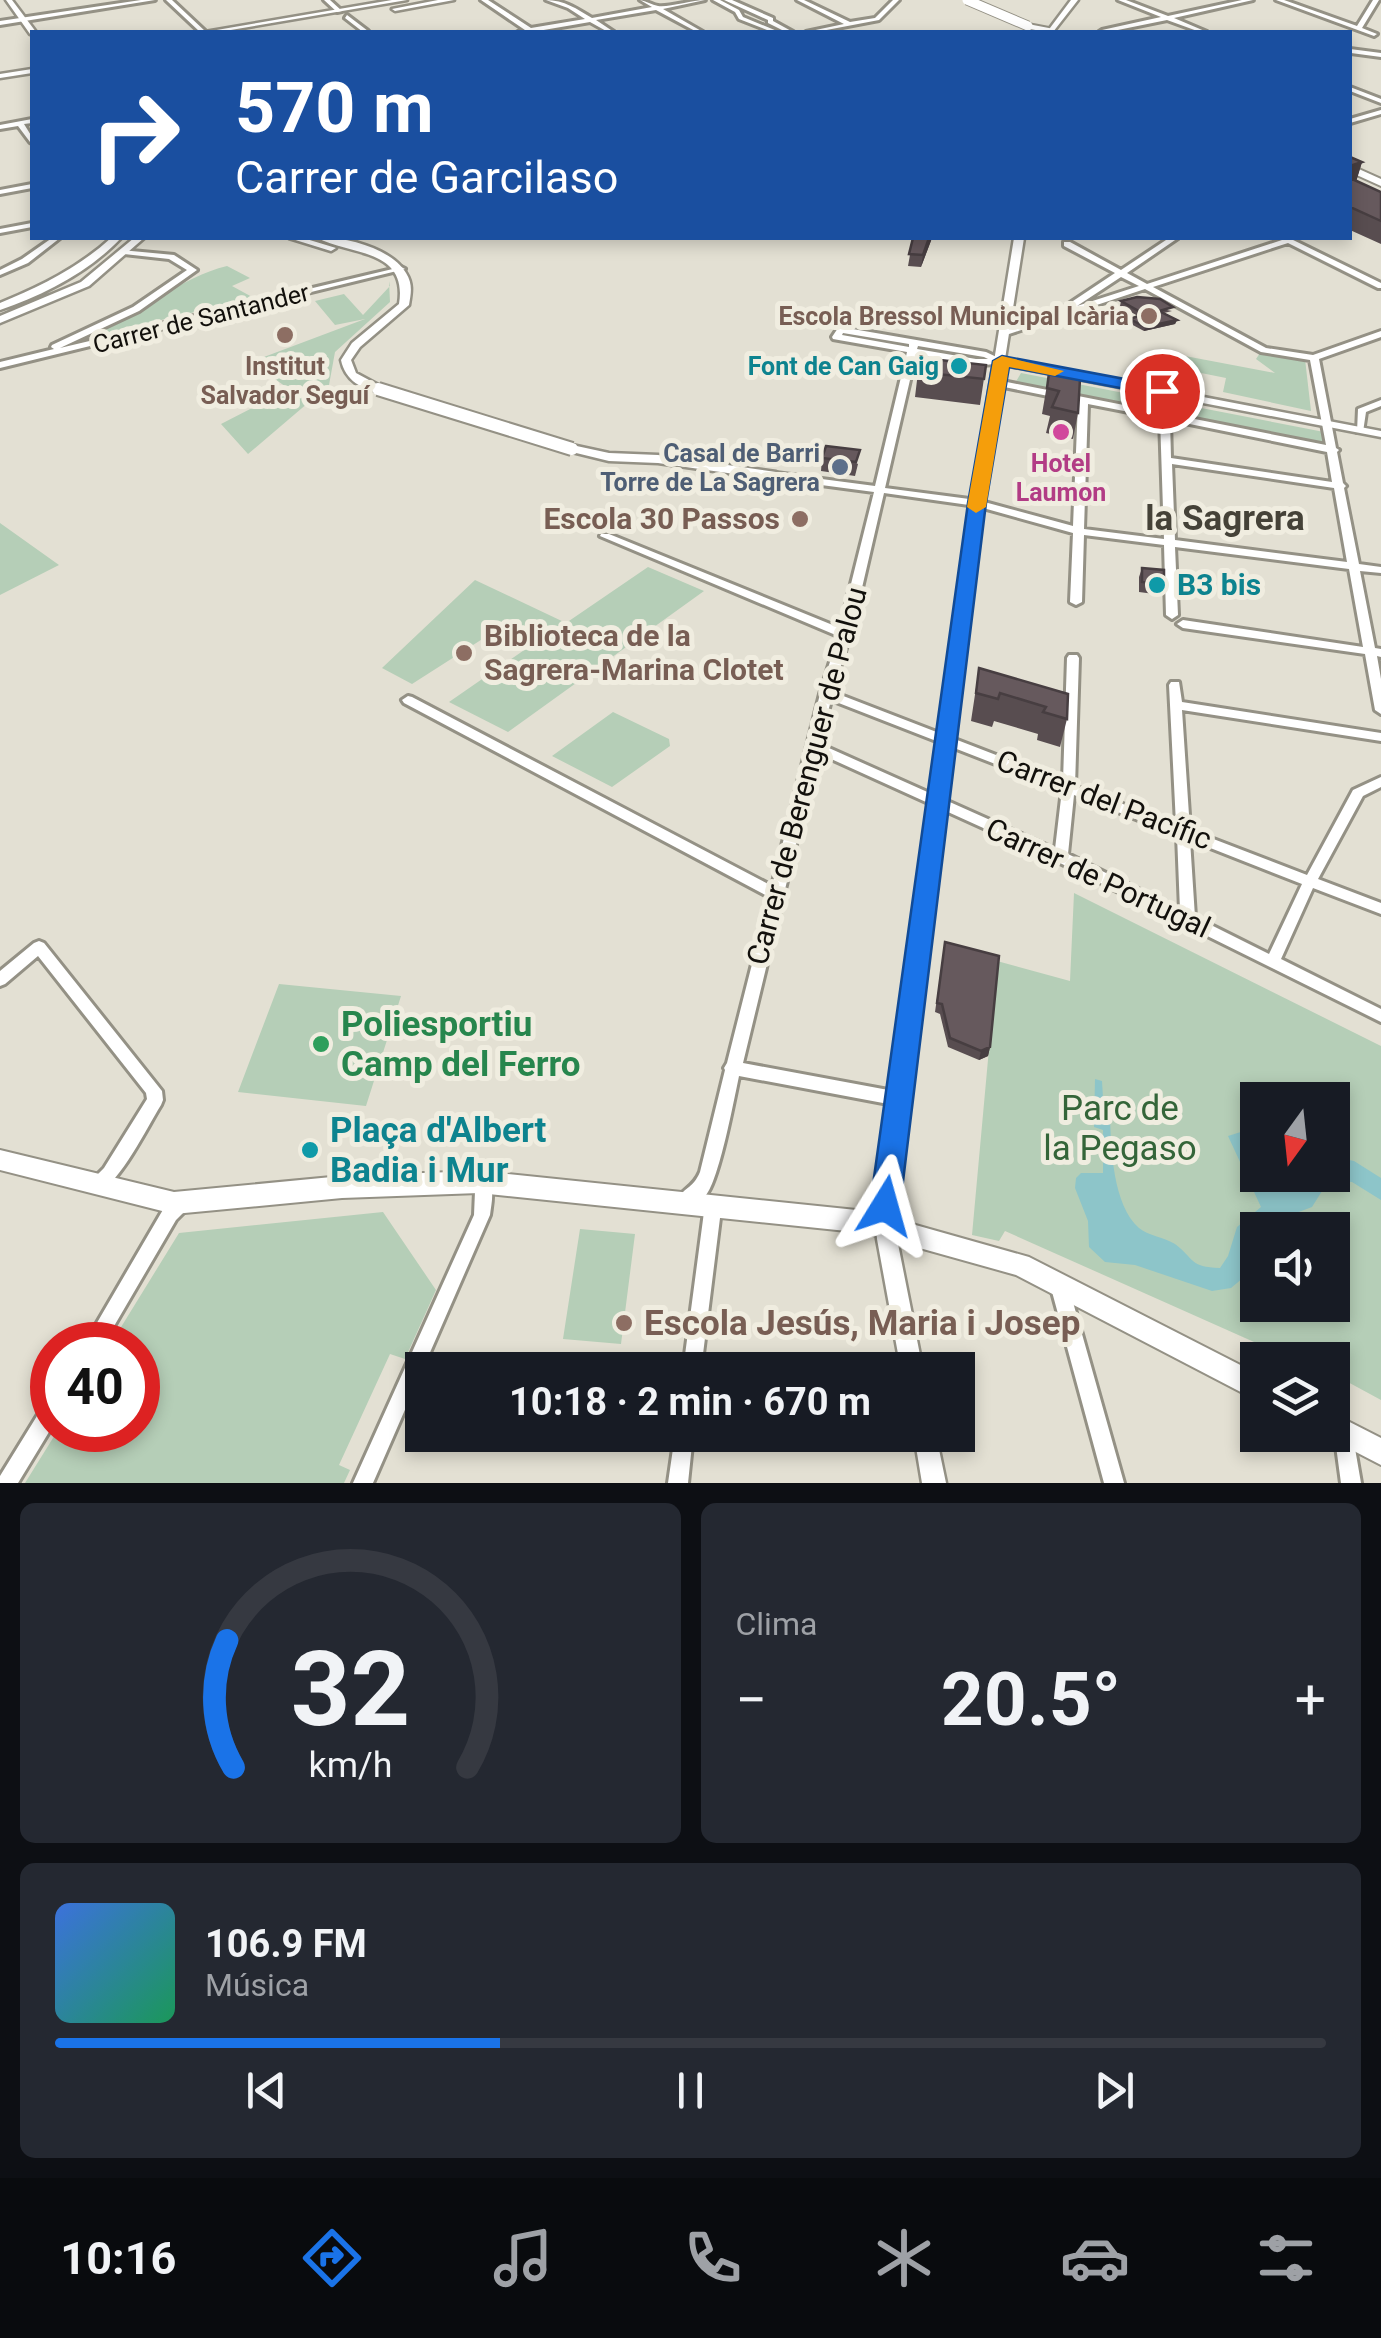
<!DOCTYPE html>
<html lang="es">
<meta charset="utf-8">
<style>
:root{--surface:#171b24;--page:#242831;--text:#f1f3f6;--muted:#9ea1a6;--line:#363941;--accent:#1a73e8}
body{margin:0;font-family:Roboto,sans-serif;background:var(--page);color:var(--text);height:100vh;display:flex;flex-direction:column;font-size:38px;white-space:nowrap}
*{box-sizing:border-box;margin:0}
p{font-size:32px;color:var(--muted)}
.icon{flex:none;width:55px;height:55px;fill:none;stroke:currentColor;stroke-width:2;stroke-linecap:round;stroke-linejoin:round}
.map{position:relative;height:1483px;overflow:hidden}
.side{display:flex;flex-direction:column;gap:20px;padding:20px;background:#0d0f14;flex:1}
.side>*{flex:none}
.banner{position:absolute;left:30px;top:30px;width:1322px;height:210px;border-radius:0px;box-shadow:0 5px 15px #0003;background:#1a4fa0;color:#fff;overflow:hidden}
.needle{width:65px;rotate:195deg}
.fabs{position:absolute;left:1240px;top:1082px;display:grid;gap:20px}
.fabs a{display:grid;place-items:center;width:110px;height:110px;border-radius:0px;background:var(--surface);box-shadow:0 5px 15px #0003;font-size:50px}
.speed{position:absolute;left:30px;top:1322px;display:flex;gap:20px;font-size:50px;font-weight:700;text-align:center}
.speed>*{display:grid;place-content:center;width:130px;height:130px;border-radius:50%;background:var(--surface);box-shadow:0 5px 15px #0003;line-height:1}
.speed .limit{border:15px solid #d22;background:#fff;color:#111}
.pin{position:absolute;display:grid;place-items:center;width:85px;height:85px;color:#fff;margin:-42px;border:5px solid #fff;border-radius:50%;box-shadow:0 2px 10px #0007}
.me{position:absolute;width:110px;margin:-55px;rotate:8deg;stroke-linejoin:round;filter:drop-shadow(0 0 8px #0008)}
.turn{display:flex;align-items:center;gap:35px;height:210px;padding:0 40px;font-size:45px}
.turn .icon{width:130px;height:130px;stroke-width:2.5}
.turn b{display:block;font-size:70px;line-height:85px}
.big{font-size:75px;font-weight:700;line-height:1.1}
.side .card{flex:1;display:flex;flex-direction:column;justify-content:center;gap:15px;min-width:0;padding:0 35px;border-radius:15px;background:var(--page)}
.side .dial{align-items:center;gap:0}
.dial svg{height:260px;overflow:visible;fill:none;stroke:var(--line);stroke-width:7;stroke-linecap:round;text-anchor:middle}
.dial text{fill:var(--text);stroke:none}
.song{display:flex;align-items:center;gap:30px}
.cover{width:120px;height:120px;border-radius:15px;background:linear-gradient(135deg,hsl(220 70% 55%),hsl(150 70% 35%))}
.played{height:10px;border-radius:5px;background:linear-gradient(90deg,var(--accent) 35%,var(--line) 35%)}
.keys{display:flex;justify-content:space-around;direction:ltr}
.heat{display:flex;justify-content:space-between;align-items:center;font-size:55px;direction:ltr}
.side .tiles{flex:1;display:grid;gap:20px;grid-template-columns:1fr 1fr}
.card:last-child{grid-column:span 2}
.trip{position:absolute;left:405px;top:1352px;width:570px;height:100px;border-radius:0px;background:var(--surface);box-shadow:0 5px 15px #0003;font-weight:700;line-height:100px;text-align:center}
.dock{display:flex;height:160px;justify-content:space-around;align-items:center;background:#090b0e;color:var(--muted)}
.dock .icon{width:70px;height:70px}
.dock .on{color:var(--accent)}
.dock b{font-size:45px;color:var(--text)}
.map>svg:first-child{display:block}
.green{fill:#b5ceb7;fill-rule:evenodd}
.water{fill:#8dc5c9}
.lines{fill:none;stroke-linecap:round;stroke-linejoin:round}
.minor-casing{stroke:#949185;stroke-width:6}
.tertiary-casing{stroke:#949185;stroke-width:5}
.secondary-casing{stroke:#949185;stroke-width:4}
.minor{fill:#fff;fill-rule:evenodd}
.tertiary{fill:#fff;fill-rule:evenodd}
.secondary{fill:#fff;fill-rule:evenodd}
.tertiary-bridge-far1-casing{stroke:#949185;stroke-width:14;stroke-linecap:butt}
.tertiary-bridge-casing{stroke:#949185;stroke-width:16;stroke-linecap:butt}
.secondary-bridge-casing{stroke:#949185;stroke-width:11;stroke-linecap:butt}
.tertiary-bridge-far1{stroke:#fff;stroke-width:10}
.tertiary-bridge{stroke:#fff;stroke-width:12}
.secondary-bridge{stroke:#fff;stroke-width:9}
.wall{fill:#584d50}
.shaded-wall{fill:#473e41}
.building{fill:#66595d;stroke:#473e41;stroke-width:2.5}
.route{fill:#1a73e8;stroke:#114b97;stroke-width:2.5}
.slow{fill:#f59e0b}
.education-dot{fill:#8d6e63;stroke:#f0ede0;stroke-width:4}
.culture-dot{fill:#0f9aa8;stroke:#f0ede0;stroke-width:4}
.hotel-dot{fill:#d1479c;stroke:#f0ede0;stroke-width:4}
.service-dot{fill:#5c6f8a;stroke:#f0ede0;stroke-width:4}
.leisure-dot{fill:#2e9e5b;stroke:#f0ede0;stroke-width:4}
.labels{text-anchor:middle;stroke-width:10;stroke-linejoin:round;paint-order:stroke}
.far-education-label{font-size:25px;font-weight:bold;fill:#785e54;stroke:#f0ede0;text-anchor:end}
.far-street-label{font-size:25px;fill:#12100c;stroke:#f0ede0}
.far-culture-label{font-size:25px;font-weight:bold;fill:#0d838f;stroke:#f0ede0;text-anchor:end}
.far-service-label{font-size:25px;font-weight:bold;fill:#4e5e75;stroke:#f0ede0;text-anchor:end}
.far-hotel-label{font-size:25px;font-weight:bold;fill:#b23c85;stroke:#f0ede0}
.education-label{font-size:30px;font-weight:bold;fill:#785e54;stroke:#f0ede0;text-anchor:end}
.culture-label{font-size:30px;font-weight:bold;fill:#0d838f;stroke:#f0ede0;text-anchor:start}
.street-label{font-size:30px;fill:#12100c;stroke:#f0ede0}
.quarter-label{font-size:35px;font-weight:bold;fill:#454238;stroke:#f0ede0}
.near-leisure-label{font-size:35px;font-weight:bold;fill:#27864d;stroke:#f0ede0;text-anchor:start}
.near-park-label{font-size:35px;fill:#346539;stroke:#f0ede0}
.near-culture-label{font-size:35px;font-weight:bold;fill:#0d838f;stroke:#f0ede0;text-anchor:start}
.near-education-label{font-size:35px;font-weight:bold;fill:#785e54;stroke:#f0ede0;text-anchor:start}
</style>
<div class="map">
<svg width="1381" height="1483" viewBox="0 0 1381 1483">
<rect width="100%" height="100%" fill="#e3e0d3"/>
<path class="green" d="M227,266l23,12 -18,8 22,12 -152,36 -6,-2c46,-20 85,-55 131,-66z
M389,281l1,21 -55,50 -6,33 -81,69 -27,-30 68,-35 -38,-27 114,-43 -30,6 -20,-24 29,-7 19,21 27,-29z
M1164,352l111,21 -19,-14 4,-6 45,6 6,52 -88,-19 3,-14 -70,-14 3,-10z
M1021,373l303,59 2,15 -312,-62z
M0,523l59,42 -59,30z
M648,567l56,24 -196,141 -59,-30 94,-65 -34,-15 -97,62 -30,-16 93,-88 91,43z
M613,712l56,27 1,7 -58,41 -60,-31z
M1074,893l307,153v354l-48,-26 -1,-14h-26l-19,-10 -4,5 -278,-124 -6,10 -27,-6 25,-274 73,20zM1258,1100h74v75h-74zM1258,1230h74v75h-74z
M279,984l122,12 -35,110 -128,-14z
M383,1212l53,78 -31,69 -15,-5 -51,111 11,5 -6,13h-319l33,-53h80v-85h-28l69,-112z
M580,1229l55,5 -14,110 -58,-5z"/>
<path class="water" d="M1095,1079l7,2 2,34 6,2c1,32 3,88 29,111 10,8 25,9 36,16 20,15 14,23 45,24l8,-12 9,-29 24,-20 -33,-71 19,-6 10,-10 1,55h74l1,-58 8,10 -5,20 3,11 15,3 27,17v22l-29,-18 -23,-2 -17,27 -16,6 -20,17h-18l-1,10 -12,9 -2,29 -12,10 -19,3 -77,-26 -30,-3 -16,-15 -1,-26 -13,-33 1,-10 5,-5h22v-43l-9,-3z"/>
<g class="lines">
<defs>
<path id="minor" d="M141,0h14l-155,25v-4z
M166,0h6l34,32h-6z
M324,0h6l12,11 -5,1z
M481,0h7l43,28 54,-9 -17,-11 -22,-8c18,0 31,9 46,18l60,-11 -12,-7c6,1 12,5 18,6 9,2 34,-6 47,-6l-42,9 40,23h-6l-41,-22 -60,10 18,12h-6l-18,-10 -58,10h-14l7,-2z
M713,0h7l19,10 4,7 34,14 -5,1 -33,-13 -4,-7z
M724,0h8l41,18v3l20,11h-7l-18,-9v-3z
M797,0h7l46,22 25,-4 18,-18h6l-20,20 -63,12h-10l38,-8z
M1118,0h8l42,16 74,-16h11l-79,18 33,14h-7l-33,-12 -59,12h-9l3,-2 59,-13z
M1276,0h8l73,26 16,-26h6l-17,28 15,6 -3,2z
M347,15l21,16 1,1h-6l-18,-14z
M1350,49l31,4v4l-30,-4z
M1350,87l31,12v4l-31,-12z
M1381,110v4l-31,9v-4z
M32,119v4l-8,1 8,13v6l-2,-1 -12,-16 -18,3v-4z
M32,184v4l-32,6v-4z
M32,223v4l-32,6v-4z
M52,238h8l-32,25 -28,12v-5l22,-11z
M1169,238h9l-51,35 20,11 135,-44 -2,-2h9l92,45v5h-3l-90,-45 -135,44 113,61 47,7 68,-24v6l-62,22 17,89 3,2 -2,2 6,31 3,3 -2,2 15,76 22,3v6l-21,-2 15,77 6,1v8l-4,-1 4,23v35l-6,-4 -10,-56 -182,-26 -6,-4 6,-4 180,27 -14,-78 -174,-22 3,68 -6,4 -6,-4 -2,-70 -80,-10 -2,67 -6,3 -6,-3 3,-69 -97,-27 -92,-13 -29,125 -22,74 230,89 4,-123 2,-3h8l2,3 -4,128 101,38 -7,-139 2,-3h8l3,20 199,31v8l-199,-31 8,120 117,45 46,-85 28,-13v10l-18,9 -45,83 63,24v11l-68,-26 -32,71 100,50v13l-325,-161 -238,-108 -75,310 156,29 6,2 2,5 -2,5 -6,2 -160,-30c-5,24 -20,104 -33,119 -5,6 -14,11 -21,14l-6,-2 -2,-6c5,-13 16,-12 23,-29l25,-102 -1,-2 3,-5 42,-166 -365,-194 -2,-3 6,-4 4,1 360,189 48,-192 18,-58 -238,-100 1,-2h8l231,94 34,-136 -98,-13 -5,-3 5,-3 99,13 32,-134 -74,-13 -1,-2 6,-9 3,-1 145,25 19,9c-26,10 -62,-2 -89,-7l-31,134 92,12 96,26 5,-124 -84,-17v-4l3,-1 329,65 -16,-85 -49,-8 -116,-63 -136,45 -7,-2 53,-19 60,-40 -51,-27v-4h6l51,28zM1121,277l18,9 -62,20zM843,333l66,11v3l-67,-12zM918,346l66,11 4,2h-12l-59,-10zM1088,404l72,14 4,121 -80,-10zM1170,420l157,32 5,30 -161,-24zM1172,464l162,24 13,74 -172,-22zM831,700l231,90 -7,59 -235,-105zM1074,795l103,40 3,75 -112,-56zM1190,840l112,44 -33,70 -74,-37z
M121,250l53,5 23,15 -58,41 -79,37 341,-81 4,2 -405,99v-6l54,-13 -3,-2 1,-2 81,-38 54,-37 -18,-11 -45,-5h-3z
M1381,400v6l-15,6 -3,20h-6l1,-23z
M39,941l5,2 118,148 1,9 -2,5c-15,24 -40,76 -63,88l-6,-3 -2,-5 2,-5 12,-12 43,-69 -1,-6 -108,-137 -33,28 -5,2v-15l34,-28z
M479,1175c18,8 13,24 11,40l-117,268h-20l121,-268 1,-24 -4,-8 2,-5z
M181,1195l6,2 2,6 -2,6 -11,11 -73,125h-19l80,-137 11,-11z
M709,1197l6,2 6,11 -20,160h-18l21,-158 -3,-7 2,-6z
M1060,1279l6,3 3,6 55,195h-20l-53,-195 3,-6z
M52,1401v26l-34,56h-18v-7l45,-73z
M1343,1422l7,2 2,7 9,52h-20l-7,-52 2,-7z
M675,1435h18l-5,48h-20z"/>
<path id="tertiary" d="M6,0h6l24,32 -6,2z
M392,0h15l-188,32h-14z
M438,0h16l-59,11 -3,-2z
M1071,0h7l-25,32h-6z
M32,69v4l-32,5v-4z
M111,238h10c-32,34 -77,57 -121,72v-7c41,-17 78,-35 111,-65z
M134,238h10l-55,48 -89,37v-7l81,-34z
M289,238h14l33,10 -5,3z
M317,238c27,-2 74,10 89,35 7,11 5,20 3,32l-49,42 -9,13 5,13 26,14v4c-20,0 -37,-11 -41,-31l11,-17 47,-39c9,-55 -48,-49 -82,-66z
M1014,238h10l-19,121 376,72v6l-377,-72 -21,138 -88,703 2,33 26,131h-22l-24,-131 -2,-33 96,-703z
M572,445l37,8 49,2 118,17 6,4 -6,4 -118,-17 -49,-2 -41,-10 -2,-2z
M914,1435h22l10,48h-24z"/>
<path id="secondary" d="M1028,24l26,5 1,2 -9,1 -21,-4z
M1350,165l31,14v7l-31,-14z
M0,1150l174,42 168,-16 137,-5 387,40 163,46 229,117v27l-242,-126 -150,-42 -387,-40 -137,5 -168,16 -174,-44z
M1332,1413l49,25v27l-58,-30h9z"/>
</defs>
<use href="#minor" class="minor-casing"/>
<use href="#tertiary" class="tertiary-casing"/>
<use href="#secondary" class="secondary-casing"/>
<use href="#minor" class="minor"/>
<use href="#tertiary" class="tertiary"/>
<use href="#secondary" class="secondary"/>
<defs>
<path id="tertiary-bridge-far1" d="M378,389l4,1"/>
<path id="tertiary-bridge" d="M378,389l194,60"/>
<path id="secondary-bridge" d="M967,0l61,26"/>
</defs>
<use href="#tertiary-bridge-far1" class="tertiary-bridge-far1-casing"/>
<use href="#tertiary-bridge" class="tertiary-bridge-casing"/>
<use href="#secondary-bridge" class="secondary-bridge-casing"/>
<use href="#tertiary-bridge-far1" class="tertiary-bridge-far1"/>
<use href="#tertiary-bridge" class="tertiary-bridge"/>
<use href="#secondary-bridge" class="secondary-bridge"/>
</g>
<path class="wall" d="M1350,157l12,5 -6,19 25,11v52l-31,-14z
M913,238h19l-11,29 -13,-1z
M1121,301l51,10 -8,2 13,7 -2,4 -31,7 -15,-8 1,-4 8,-3 -18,-10z
M986,365l-6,40 -65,-8 3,-25z
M1049,373l29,40 -5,26 -27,-6 4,-17 -8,-2z
M826,446l32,18 -3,12 -34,-5 1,-13z
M1142,568l22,17 -2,10 -23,-3v-15z
M979,668l88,51 -7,28 -23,-7 1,-6 -44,-13 -2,6 -21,-6z
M945,942l45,105 -2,9 -9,4 -31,-13 -8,-33 -5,-2z"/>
<path class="shaded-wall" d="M1362,162l-6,20 -6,1v-17z
M929,238h3l-11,29 2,-12z
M1177,320l-2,4 -31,7 1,-4z
M990,1047l-2,9 -9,4 2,-9z"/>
<path class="building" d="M1350,157l12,5 -12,4z
M1350,178l31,14v29l-31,-14z
M913,238h16l-6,17 -14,-1z
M1137,297l23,2 13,8 -14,4 18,9 -32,7 -15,-8 14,-5 -23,-13z
M922,358l64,7 -2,14 -66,-7z
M1049,373l31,6 -2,34 -26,-6 7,-16 -12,-3z
M826,446l34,4 -4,12 -34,-4z
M1142,568l22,2v15l-22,-3z
M979,668l89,26 -1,25 -24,-7 3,-5 -46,-14 -2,6 -22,-6z
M945,942l54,14 -9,91 -9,4 -31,-13 -8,-34 -5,-1z"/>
<path class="route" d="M1002,356l160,30 8,5 -8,5 -153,-29 -23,136 -86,703 -4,10 -11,4 -11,-4 -4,-10 98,-703 25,-142z"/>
<path class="slow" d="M1002,356l62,15 -9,5 -46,-9 -23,140 -10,6 -9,-6 26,-146z"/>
<g class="education-dot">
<circle cx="1149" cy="316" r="10"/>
<circle cx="285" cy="335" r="10"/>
<circle cx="800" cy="519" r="10"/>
<circle cx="464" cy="653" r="10"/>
<circle cx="624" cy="1323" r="10"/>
</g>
<g class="culture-dot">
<circle cx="959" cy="366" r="10"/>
<circle cx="1157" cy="585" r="10"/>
<circle cx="310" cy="1150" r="10"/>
</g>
<circle class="hotel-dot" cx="1061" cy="432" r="10"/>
<circle class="service-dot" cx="840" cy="467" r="10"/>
<circle class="leisure-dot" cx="321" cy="1044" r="10"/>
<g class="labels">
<g class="far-education-label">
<text x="1129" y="325">Escola Bressol Municipal Icària</text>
<text x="285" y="375" text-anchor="middle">Institut<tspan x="285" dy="29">Salvador Seguí</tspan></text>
</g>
<g class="far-street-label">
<text transform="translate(201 318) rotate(-14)" y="9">Carrer de Santander</text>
</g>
<g class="far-culture-label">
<text x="939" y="375">Font de Can Gaig</text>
</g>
<g class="far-service-label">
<text x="820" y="462">Casal de Barri<tspan x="820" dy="29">Torre de La Sagrera</tspan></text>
</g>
<g class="far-hotel-label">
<text x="1061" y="472">Hotel<tspan x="1061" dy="29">Laumon</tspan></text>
</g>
<g class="education-label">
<text x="780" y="529">Escola 30 Passos</text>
<text x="484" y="646" text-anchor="start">Biblioteca de la<tspan x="484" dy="34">Sagrera-Marina Clotet</tspan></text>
</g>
<g class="culture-label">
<text x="1177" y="595">B3 bis</text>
</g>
<g class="street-label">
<text transform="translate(807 776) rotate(-75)" y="10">Carrer de Berenguer de Palou</text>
<text transform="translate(1104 800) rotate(21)" y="10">Carrer del Pacífic</text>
<text transform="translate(1098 878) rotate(25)" y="10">Carrer de Portugal</text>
</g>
<g class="quarter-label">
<text x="1225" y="530">la Sagrera</text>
</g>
<g class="near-leisure-label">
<text x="341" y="1036">Poliesportiu<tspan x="341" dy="40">Camp del Ferro</tspan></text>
</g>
<g class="near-park-label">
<text x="1120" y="1120">Parc de<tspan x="1120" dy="40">la Pegaso</tspan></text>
</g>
<g class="near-culture-label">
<text x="330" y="1142">Plaça d'Albert<tspan x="330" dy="40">Badia i Mur</tspan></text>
</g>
<g class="near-education-label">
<text x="644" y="1335">Escola Jesús, Maria i Josep</text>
</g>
</g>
</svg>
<div class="fabs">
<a><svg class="needle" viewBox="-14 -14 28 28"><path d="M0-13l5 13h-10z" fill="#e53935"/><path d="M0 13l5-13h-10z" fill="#9ea1a6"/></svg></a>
<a><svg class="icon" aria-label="sound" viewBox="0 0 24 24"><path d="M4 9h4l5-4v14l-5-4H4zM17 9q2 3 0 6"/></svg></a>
<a><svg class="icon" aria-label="layers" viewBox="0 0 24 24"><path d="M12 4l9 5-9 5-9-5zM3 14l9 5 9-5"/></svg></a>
</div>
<div class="speed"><div class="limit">40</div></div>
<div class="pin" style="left:1162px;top:391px;background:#d93025"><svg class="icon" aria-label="arrive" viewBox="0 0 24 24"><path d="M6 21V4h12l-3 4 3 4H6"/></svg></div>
<svg class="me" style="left:885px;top:1206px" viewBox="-20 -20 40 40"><path d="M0-17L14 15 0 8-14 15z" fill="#1a73e8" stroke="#fff" stroke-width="4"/></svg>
<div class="trip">10:18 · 2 min · 670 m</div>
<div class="banner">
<div class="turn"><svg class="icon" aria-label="right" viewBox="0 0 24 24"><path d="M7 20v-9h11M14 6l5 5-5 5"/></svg><div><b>570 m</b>Carrer de Garcilaso</div></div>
</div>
</div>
<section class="side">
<div class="tiles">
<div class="card dial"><svg viewBox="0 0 100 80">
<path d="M14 69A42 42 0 1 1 86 69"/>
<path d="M14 69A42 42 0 0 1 12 30" stroke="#1a73e8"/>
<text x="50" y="56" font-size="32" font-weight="700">32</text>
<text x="50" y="72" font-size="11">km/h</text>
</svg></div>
<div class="card"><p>Clima</p>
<div class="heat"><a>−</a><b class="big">20.5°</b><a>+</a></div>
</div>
<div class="card">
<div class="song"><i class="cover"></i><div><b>106.9 FM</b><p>Música</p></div></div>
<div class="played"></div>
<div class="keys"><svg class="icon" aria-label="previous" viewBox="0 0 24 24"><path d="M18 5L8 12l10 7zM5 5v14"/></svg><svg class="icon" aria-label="pause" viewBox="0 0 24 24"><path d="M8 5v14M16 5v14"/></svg><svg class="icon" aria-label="next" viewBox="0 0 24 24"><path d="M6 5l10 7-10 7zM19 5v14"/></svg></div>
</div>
</div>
</section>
<nav class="dock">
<b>10:16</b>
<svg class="icon on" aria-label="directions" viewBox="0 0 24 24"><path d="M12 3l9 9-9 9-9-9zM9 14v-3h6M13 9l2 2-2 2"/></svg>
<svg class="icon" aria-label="music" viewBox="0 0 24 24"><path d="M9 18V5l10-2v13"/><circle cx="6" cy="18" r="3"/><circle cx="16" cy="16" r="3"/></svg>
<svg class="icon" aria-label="phone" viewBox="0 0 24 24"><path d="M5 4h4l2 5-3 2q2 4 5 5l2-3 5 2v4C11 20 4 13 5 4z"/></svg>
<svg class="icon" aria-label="climate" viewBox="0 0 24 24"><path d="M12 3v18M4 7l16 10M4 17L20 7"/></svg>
<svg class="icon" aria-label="car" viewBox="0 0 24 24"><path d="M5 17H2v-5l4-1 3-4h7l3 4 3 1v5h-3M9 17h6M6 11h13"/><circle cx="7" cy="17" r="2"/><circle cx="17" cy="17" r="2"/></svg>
<svg class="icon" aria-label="filters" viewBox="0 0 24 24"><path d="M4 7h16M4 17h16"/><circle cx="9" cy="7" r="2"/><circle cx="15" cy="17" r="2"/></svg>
</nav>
